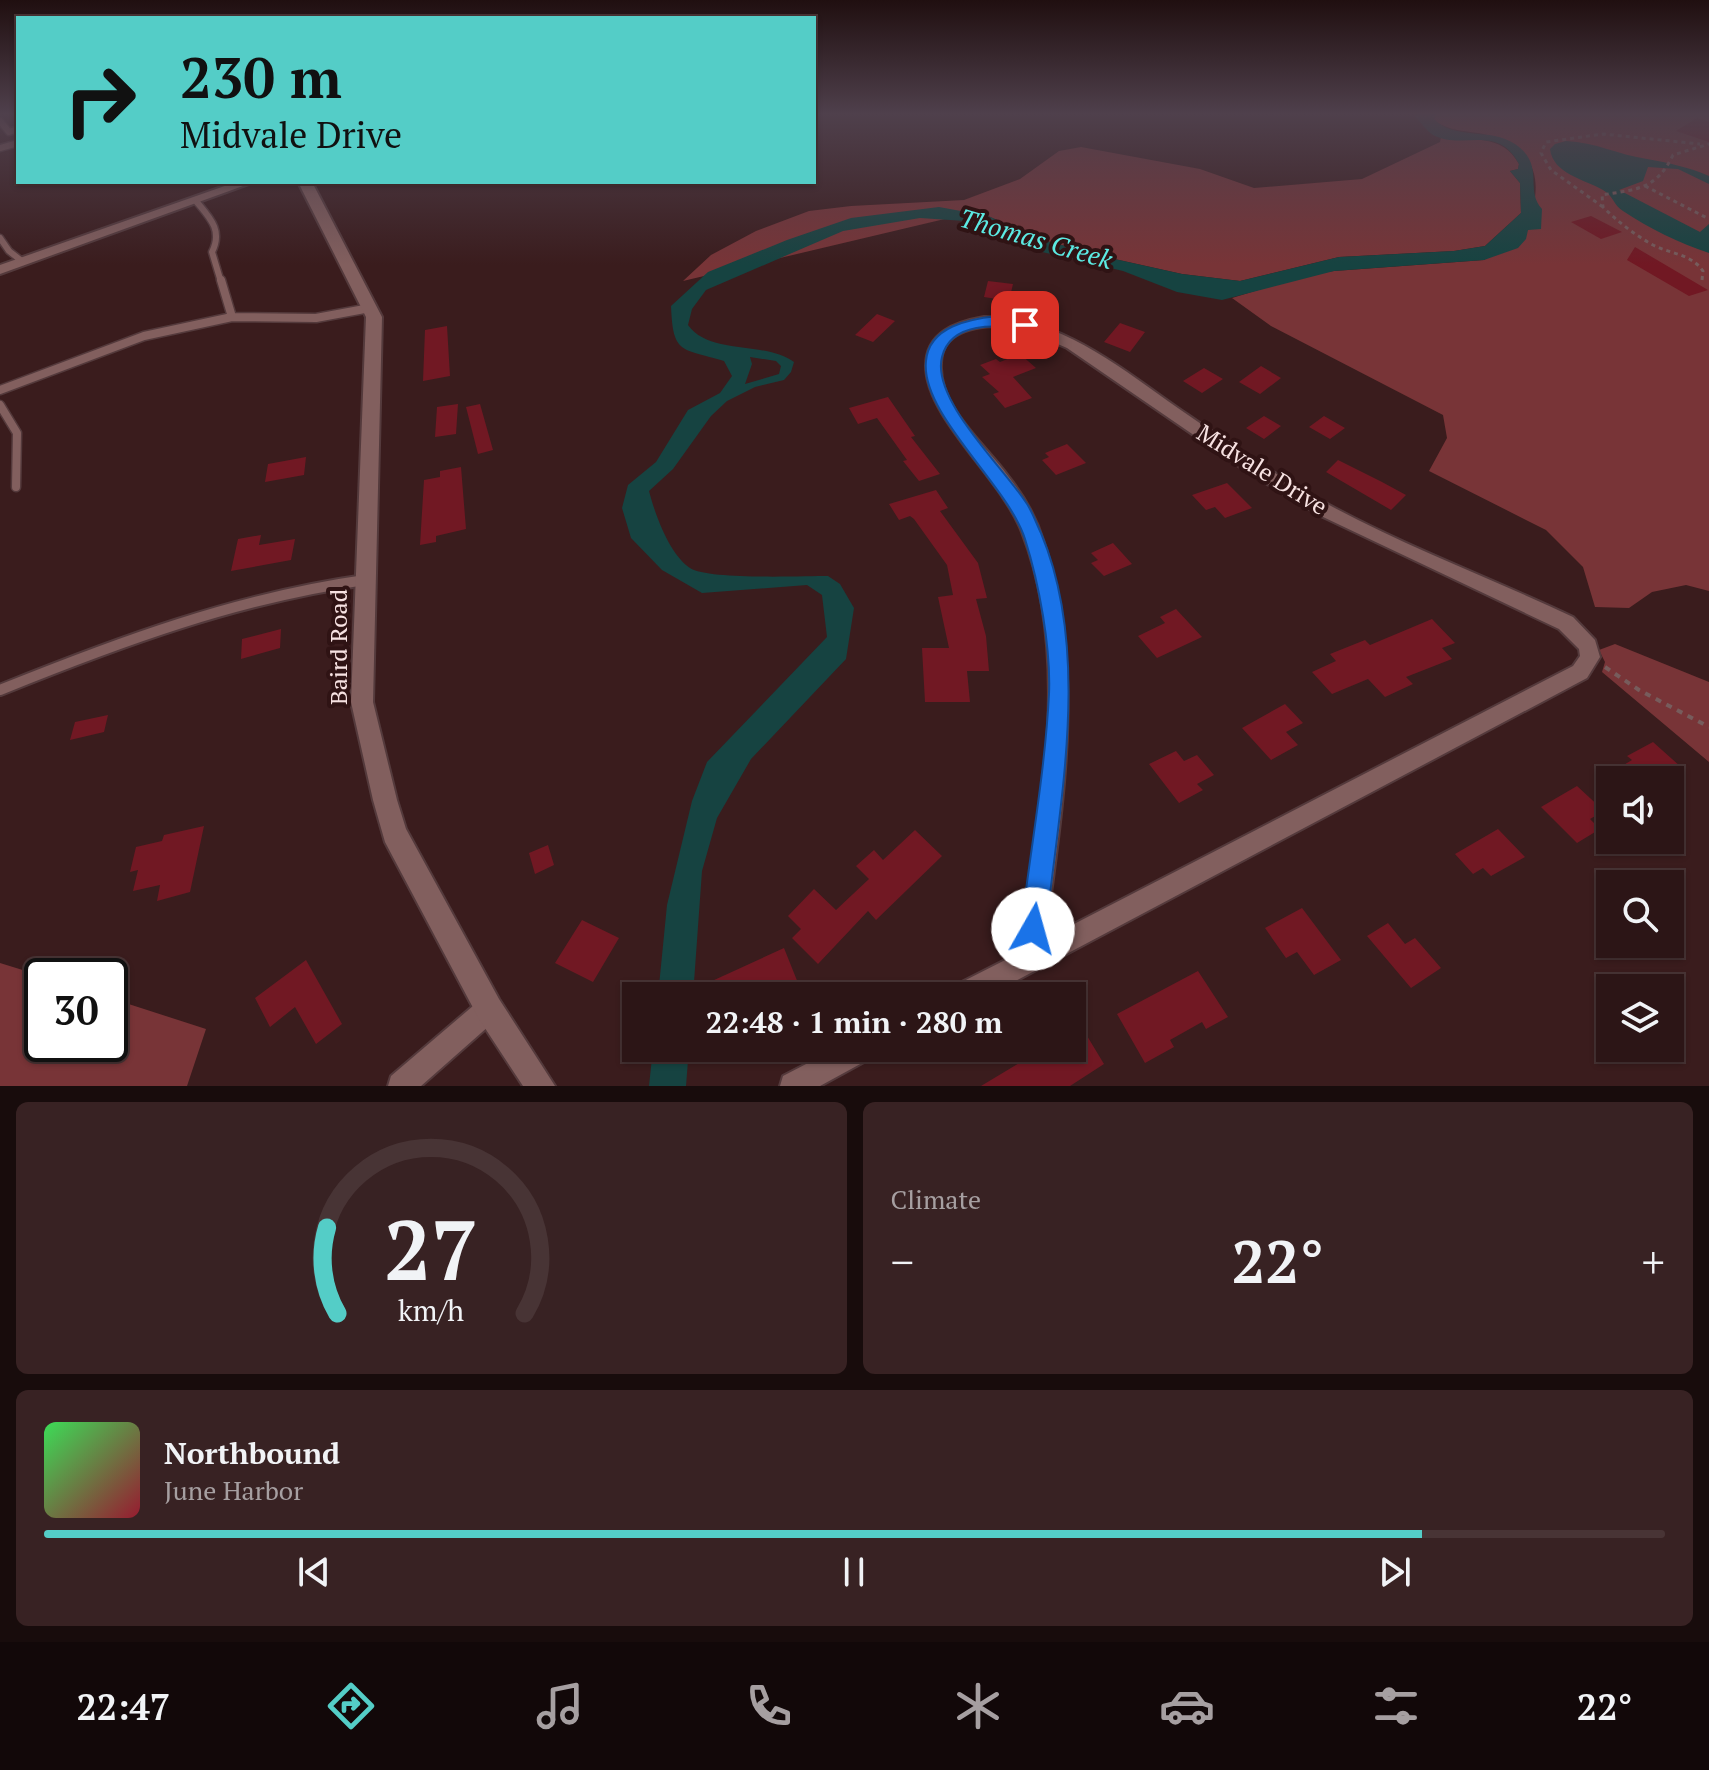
<!DOCTYPE html>
<meta charset="utf-8">
<style>
:root{--surface:#2c1516;--page:#382223;--text:#f1f3f6;--muted:#a69fa1;--line:#483435;--accent:#54cdc7}
body{margin:0;font-family:"PT Serif",serif;background:var(--page);color:var(--text);height:100vh;display:flex;flex-direction:column;font-size:30px;white-space:nowrap}
*{box-sizing:border-box;margin:0}
p{font-size:26px;color:var(--muted)}
.icon{flex:none;width:44px;height:44px;fill:none;stroke:currentColor;stroke-width:2;stroke-linecap:round;stroke-linejoin:round}
.map{position:relative;height:1086px;overflow:hidden}
.details{display:flex;flex-direction:column;gap:16px;padding:16px;background:#180c0c;flex:1}
.details>*{flex:none}
.banner{position:absolute;left:16px;top:16px;width:800px;height:168px;border-radius:0px;box-shadow:0 2px 6px #0004,0 0 0 2px var(--line);background:#54cdc7;color:#111;overflow:hidden}
.buttons{position:absolute;left:1596px;top:766px;display:grid;gap:16px}
.buttons a{display:grid;place-items:center;width:88px;height:88px;border-radius:0px;background:var(--surface);box-shadow:0 2px 6px #0004,0 0 0 2px var(--line);font-size:40px}
.speed{position:absolute;left:24px;top:958px;display:flex;gap:16px;font-size:40px;font-weight:700;text-align:center}
.speed>*{display:grid;place-content:center;width:104px;height:104px;border-radius:50%;background:var(--surface);box-shadow:0 2px 6px #0004,0 0 0 2px var(--line);line-height:1}
.speed .limit{border:4px solid #111;border-radius:12px;background:#fff;color:#111}
.pin{position:absolute;display:grid;place-items:center;width:68px;height:68px;color:#fff;margin:-34px;border-radius:16px;box-shadow:0 4px 12px #0006}
.me{position:absolute;width:88px;margin:-44px;rotate:7deg;stroke-linejoin:round;filter:drop-shadow(0 0 6px #0008)}
.turn{display:flex;align-items:center;gap:28px;height:168px;padding:0 32px;font-size:36px}
.turn .icon{width:104px;height:104px;stroke-width:2.5}
.turn b{display:block;font-size:56px;line-height:68px}
.big{font-size:60px;font-weight:800;line-height:1.1}
.details .tile{flex:1;display:flex;flex-direction:column;justify-content:center;gap:12px;min-width:0;padding:0 28px;border-radius:12px;background:var(--page)}
.details .dial{align-items:center;gap:0}
.dial svg{height:208px;overflow:visible;fill:none;stroke:var(--line);stroke-width:7;stroke-linecap:round;text-anchor:middle}
.dial text{fill:var(--text);stroke:none}
.song{display:flex;align-items:center;gap:24px}
.cover{width:96px;height:96px;border-radius:12px;background:linear-gradient(135deg,hsl(130 70% 55%),hsl(350 70% 35%))}
.played{height:8px;border-radius:4px;background:linear-gradient(90deg,var(--accent) 85%,var(--line) 85%)}
.keys{display:flex;justify-content:space-around;direction:ltr}
.heat{display:flex;justify-content:space-between;align-items:center;font-size:44px;direction:ltr}
.details .tiles{flex:1;display:grid;gap:16px;grid-template-columns:1fr 1fr}
.tile:last-child{grid-column:span 2}
.trip{position:absolute;left:622px;top:982px;width:464px;height:80px;border-radius:0px;background:var(--surface);box-shadow:0 2px 6px #0004,0 0 0 2px var(--line);font-weight:800;line-height:80px;text-align:center}
.dock{display:flex;height:128px;justify-content:space-around;align-items:center;background:#120809;color:var(--muted)}
.dock .icon{width:56px;height:56px}
.dock .current{color:var(--accent)}
.dock b{font-size:36px;color:var(--text)}
.map>svg:first-child{display:block}
.green{fill:#783437}
.water{fill:#164341;fill-rule:evenodd}
.building{fill:#711823}
.lines{fill:none;stroke-linecap:round;stroke-linejoin:round}
.service-far2-casing{stroke:#543a3c;stroke-width:9}
.service-far1-casing{stroke:#543a3c;stroke-width:11}
.service-casing{stroke:#543a3c;stroke-width:14}
.minor-casing{stroke:#543a3c;stroke-width:4}
.tertiary-casing{stroke:#543a3c;stroke-width:4}
.path-far1{stroke:#775c5c;stroke-width:3;stroke-dasharray:4 4;stroke-linecap:butt}
.path{stroke:#775c5c;stroke-width:4;stroke-dasharray:6 6;stroke-linecap:butt}
.service-far2{stroke:#825f5e;stroke-width:6}
.service-far1{stroke:#825f5e;stroke-width:8}
.service{stroke:#825f5e;stroke-width:10}
.minor{fill:#825f5e;fill-rule:evenodd}
.tertiary{fill:#825f5e;fill-rule:evenodd}
.route{fill:#1a73e8;stroke:#114b97;stroke-width:2}
.labels{text-anchor:middle;stroke-width:8;stroke-linejoin:round;paint-order:stroke}
.street-label{font-size:24px;fill:#f7e2e2;stroke:#2f1314}
.water-label{font-size:26px;font-style:italic;fill:#5ceae3;stroke:#2f1314}
</style>
<div class="map">
<svg width="1709" height="1086" viewBox="0 0 1709 1086">
<rect width="100%" height="100%" fill="#3a1c1d"/>
<path class="green" d="M1423,113h286v478l-23,-6 -34,7 -23,16 -34,-1 -12,-40 -37,-37 -117,-59 18,-33 -4,-23 -172,-89 -39,-28 75,-23 27,-4 150,-11 44,-30c8,-31 17,-63 -14,-82 -7,-5 -14,-11 -22,-12 -32,-8 -40,-1 -69,-23z
M1441,137c30,4 61,-4 78,27l-1,5 -8,2 10,12 1,30 -36,33 -31,5 -115,6 -99,24 -58,-7 -72,-16 -67,-18 -55,-24 -18,-3 -287,68 28,-26 45,-24 53,-20 42,-5 113,-6 56,-21 39,-28 22,-4 119,22 54,19 108,-9 78,-37z
M1615,644l94,38v80l-107,-90 3,-10 -6,-12z
M0,963l42,13v68h68v-46l96,31 -19,57h-187z"/>
<path class="water" d="M1418,113h19l-3,6c21,22 56,8 81,25 31,21 9,45 27,65l-1,20 -13,1 -2,9 -8,9 -34,12 -150,11 -112,29 -45,-8 -54,-21 -85,-20 -44,-23 -29,-7 -45,-3 -77,13 -137,59 -14,19 -4,16c21,30 77,16 106,37l-3,10 -7,8 -29,7 -28,14 -16,15 -38,53 -24,22c6,23 20,63 41,77 18,12 111,8 138,8l12,8 14,24 -8,51 -95,100 -34,59 -15,53 -9,125h-35l9,-91 25,-104 15,-39 120,-125 -5,-42 -15,-10 -105,8 -40,-23 -31,-32 -9,-30 6,-23 28,-23 32,-52 32,-17 12,-17 -8,-15c-43,-13 -51,-6 -53,-55l37,-34 79,-32 64,-22 88,-11 49,9 55,24 67,18 72,16 58,7 99,-24 115,-6 31,-5 36,-33 -1,-30 -10,-12 8,-2 1,-5c-22,-41 -56,-13 -86,-29 -6,-4 -13,-13 -18,-19zM750,357l26,4 5,5 -2,8 -34,10 7,-20z
M1566,141c29,1 53,14 81,18 22,4 41,8 62,17v8l-31,-15 -30,-2 -5,14 -24,9 81,42 9,-8v29c-30,-10 -59,-24 -86,-42 -10,-6 -9,-15 -20,-21 -19,-11 -50,-16 -53,-41l5,-5z
M653,1048h36l-3,38h-37z"/>
<path class="building" d="M1697,118l12,4v20l-33,-11z
M1591,216l31,16 -21,7 -30,-17z
M1635,247l73,43 -19,6 -62,-36z
M988,281l25,3 -4,17 -25,-4z
M877,314l18,7 -22,21 -18,-7z
M1120,323l25,9 -15,20 -26,-10z
M447,326l3,50 -27,5 2,-51z
M1020,354l16,14 -23,9 19,21 -27,10 -12,-14 6,-2 -17,-15 8,-3 -10,-9 16,-6 4,3z
M1261,366l20,12 -21,16 -21,-12z
M1204,368l19,11 -21,14 -19,-12z
M888,397l27,39 -4,1 29,37 -21,7 -16,-20 4,-1 -30,-42 -19,6 -9,-16z
M458,404l-2,30 -21,3 2,-30z
M480,404l13,46 -15,4 -12,-47z
M1264,416l17,10 -17,13 -18,-11z
M1324,416l21,12 -15,11 -21,-12z
M1067,444l19,19 -30,12 -14,-15 7,-3 -4,-4z
M306,457l-2,18 -39,7 3,-18z
M1338,460l44,22 24,13 -15,15 -65,-38z
M461,467l5,62 -30,7v6l-16,3 4,-65 16,-3v-6z
M1227,483l25,25 -27,10 -10,-11 -9,3 -14,-15z
M936,490l12,18 -8,3 38,52 9,35 -11,1 10,37 3,35h-22l3,31h-45l-3,-54h27l-11,-51 15,-2 -6,-30 -33,-46 -4,-3 -11,4 -10,-16z
M261,535l-2,10 36,-6 -4,21 -60,11 7,-32z
M1113,543l19,21 -28,12 -13,-13 7,-3 -7,-7z
M1176,609l26,28 -45,21 -19,-22 27,-13 -5,-6z
M1432,619l23,24 -13,5 10,11 -46,18 7,7 -28,13 -17,-18 -36,15 -20,-22 24,-11 -6,-7 35,-14 5,5z
M281,629l-1,19 -39,11 1,-20z
M1285,704l18,19 -17,9 12,13 -27,15 -29,-32z
M108,715l-4,17 -34,8 5,-18z
M1653,742l28,25 -23,13h-21l-15,-14 10,-6 -5,-4z
M1176,751l8,10 13,-6 17,20 -17,9 6,6 -24,13 -30,-39z
M1577,786l27,25 -14,8 10,10 -23,14 -36,-36z
M204,826l-14,66 -33,9 3,-16 -27,6 5,-21 -8,2 6,-25 26,-6 2,-6z
M1498,829l27,28 -34,19 -8,-8 -10,6 -18,-20z
M915,830l27,26 -66,64 -8,-9 -50,53 -26,-26 9,-9 -13,-13 26,-27 22,21 33,-31 -13,-13 18,-16 9,10z
M548,845l6,20 -19,9 -6,-21z
M1302,908l39,52 -27,15 -17,-23 -11,6 -21,-30z
M582,920l37,18 -26,44 -38,-19z
M1388,923l17,21 10,-6 26,30 -30,20 -44,-52z
M784,948l14,35 -29,13h-52l-5,-15z
M306,960l36,64 -26,20 -21,-37 -25,20 -15,-29z
M1198,971l30,46 -22,12 -4,-7 -32,18 4,7 -29,16 -28,-49z
M1072,1011l32,53 -34,22h-89l63,-38h28z"/>
<g class="lines">
<defs>
<path id="service-far2" d="M0,121l9,11 9,-3
M0,148l18,-5
M196,201c14,17 27,29 16,51l9,30
M0,238l9,13 14,11"/>
<path id="service-far1" d="M221,280l11,37 84,1 54,-10
M0,390l144,-54 88,-19
M0,405l17,28 -1,54"/>
<path id="service" d="M0,690c119,-48 237,-92 365,-110"/>
<path id="minor" d="M236,182h18l-254,92v-9z
M984,317c79,-1 142,56 204,98 46,32 93,64 143,91 78,42 162,73 242,111l22,23 5,17 -13,21 -600,318h-39l4,-9 67,-34c19,-136 55,-288 3,-421 -20,-53 -96,-114 -96,-166 0,-34 30,-44 58,-49zM1000,326l23,3 44,19 182,125 72,43 238,113 20,20 1,7 -7,10 -528,273c17,-133 42,-268 -2,-399 -7,-23 -20,-45 -35,-64 -23,-32 -70,-69 -67,-113 1,-32 33,-37 59,-37z
M489,996l9,4 4,9 -4,9 -77,68h-33l3,-10 89,-76z
M837,1048h40l-4,9 -53,29h-40l3,-10z"/>
<path id="tertiary" d="M298,182h14l70,135 -9,385 24,98 9,29 93,170 56,87h-32l-44,-67 -94,-177 -12,-42 -22,-98 15,-385z"/>
</defs>
<use href="#service-far2" class="service-far2-casing"/>
<use href="#service-far1" class="service-far1-casing"/>
<use href="#service" class="service-casing"/>
<use href="#minor" class="minor-casing"/>
<use href="#tertiary" class="tertiary-casing"/>
<path class="path-far1" d="M1645,186l64,33
M1603,207l-52,-37 -10,-17 5,-11 57,-8 97,10
M1702,280l1,-9c-12,-17 -32,-17 -50,-26 -18,-10 -35,-23 -50,-38l-1,-12c35,-6 54,-5 71,-40l36,-11"/>
<path class="path" d="M1605,667l34,23 70,37"/>
<use href="#service-far2" class="service-far2"/>
<use href="#service-far1" class="service-far1"/>
<use href="#service" class="service"/>
<use href="#minor" class="minor"/>
<use href="#tertiary" class="tertiary"/>
</g>
<linearGradient id="sky" x2="0" y2="1"><stop stop-color="#200f10"/><stop offset="0.43" stop-color="#4f404c"/><stop offset="1" stop-color="#4f404c" stop-opacity="0"/></linearGradient>
<rect width="1709" height="265" fill="url(#sky)"/>
<path class="route" d="M997,316l33,6 2,3 -7,4c-28,-4 -74,-8 -83,28 -11,42 61,110 83,144 7,9 11,22 16,32 51,121 18,271 5,396l-4,9 -9,4 -8,-4 -4,-9c9,-77 24,-157 28,-235 2,-46 -10,-111 -24,-155 -17,-54 -105,-125 -99,-178 3,-35 44,-42 71,-45z"/>
<g class="labels">
<g class="street-label">
<text transform="translate(1262 470) rotate(32)" y="8">Midvale Drive</text>
<text transform="translate(339 647) rotate(-90)" y="8">Baird Road</text>
</g>
<g class="water-label">
<text transform="translate(1036 239) rotate(16)" y="9">Thomas Creek</text>
</g>
</g>
</svg>
<div class="buttons">
<a><svg class="icon" aria-label="sound" viewBox="0 0 24 24"><path d="M4 9h4l5-4v14l-5-4H4zM17 9q2 3 0 6"/></svg></a>
<a><svg class="icon" aria-label="search" viewBox="0 0 24 24"><circle cx="10" cy="10" r="6"/><path d="M15 15l6 6"/></svg></a>
<a><svg class="icon" aria-label="layers" viewBox="0 0 24 24"><path d="M12 4l9 5-9 5-9-5zM3 14l9 5 9-5"/></svg></a>
</div>
<div class="speed"><div class="limit">30</div></div>
<div class="pin" style="left:1025px;top:325px;background:#d93025"><svg class="icon" aria-label="arrive" viewBox="0 0 24 24"><path d="M6 21V4h12l-3 4 3 4H6"/></svg></div>
<svg class="me" style="left:1033px;top:929px" viewBox="-20 -20 40 40"><circle r="19" fill="#fff"/><path d="M0-13L10 11 0 6-10 11z" fill="#1a73e8"/></svg>
<div class="trip">22:48 · 1 min · 280 m</div>
<div class="banner">
<div class="turn"><svg class="icon" aria-label="right" viewBox="0 0 24 24"><path d="M7 20v-9h11M14 6l5 5-5 5"/></svg><div><b>230 m</b>Midvale Drive</div></div>
</div>
</div>
<section class="details">
<div class="tiles">
<div class="tile dial"><svg viewBox="0 0 100 80">
<path d="M14 69A42 42 0 1 1 86 69"/>
<path d="M14 69A42 42 0 0 1 10 36" stroke="#54cdc7"/>
<text x="50" y="56" font-size="32" font-weight="700">27</text>
<text x="50" y="72" font-size="11">km/h</text>
</svg></div>
<div class="tile"><p>Climate</p>
<div class="heat"><a>−</a><b class="big">22°</b><a>+</a></div>
</div>
<div class="tile">
<div class="song"><i class="cover"></i><div><b>Northbound</b><p>June Harbor</p></div></div>
<div class="played"></div>
<div class="keys"><svg class="icon" aria-label="previous" viewBox="0 0 24 24"><path d="M18 5L8 12l10 7zM5 5v14"/></svg><svg class="icon" aria-label="pause" viewBox="0 0 24 24"><path d="M8 5v14M16 5v14"/></svg><svg class="icon" aria-label="next" viewBox="0 0 24 24"><path d="M6 5l10 7-10 7zM19 5v14"/></svg></div>
</div>
</div>
</section>
<nav class="dock">
<b>22:47</b>
<svg class="icon current" aria-label="directions" viewBox="0 0 24 24"><path d="M12 3l9 9-9 9-9-9zM9 14v-3h6M13 9l2 2-2 2"/></svg>
<svg class="icon" aria-label="music" viewBox="0 0 24 24"><path d="M9 18V5l10-2v13"/><circle cx="6" cy="18" r="3"/><circle cx="16" cy="16" r="3"/></svg>
<svg class="icon" aria-label="phone" viewBox="0 0 24 24"><path d="M5 4h4l2 5-3 2q2 4 5 5l2-3 5 2v4C11 20 4 13 5 4z"/></svg>
<svg class="icon" aria-label="climate" viewBox="0 0 24 24"><path d="M12 3v18M4 7l16 10M4 17L20 7"/></svg>
<svg class="icon" aria-label="car" viewBox="0 0 24 24"><path d="M5 17H2v-5l4-1 3-4h7l3 4 3 1v5h-3M9 17h6M6 11h13"/><circle cx="7" cy="17" r="2"/><circle cx="17" cy="17" r="2"/></svg>
<svg class="icon" aria-label="filters" viewBox="0 0 24 24"><path d="M4 7h16M4 17h16"/><circle cx="9" cy="7" r="2"/><circle cx="15" cy="17" r="2"/></svg>
<b>22°</b>
</nav>
